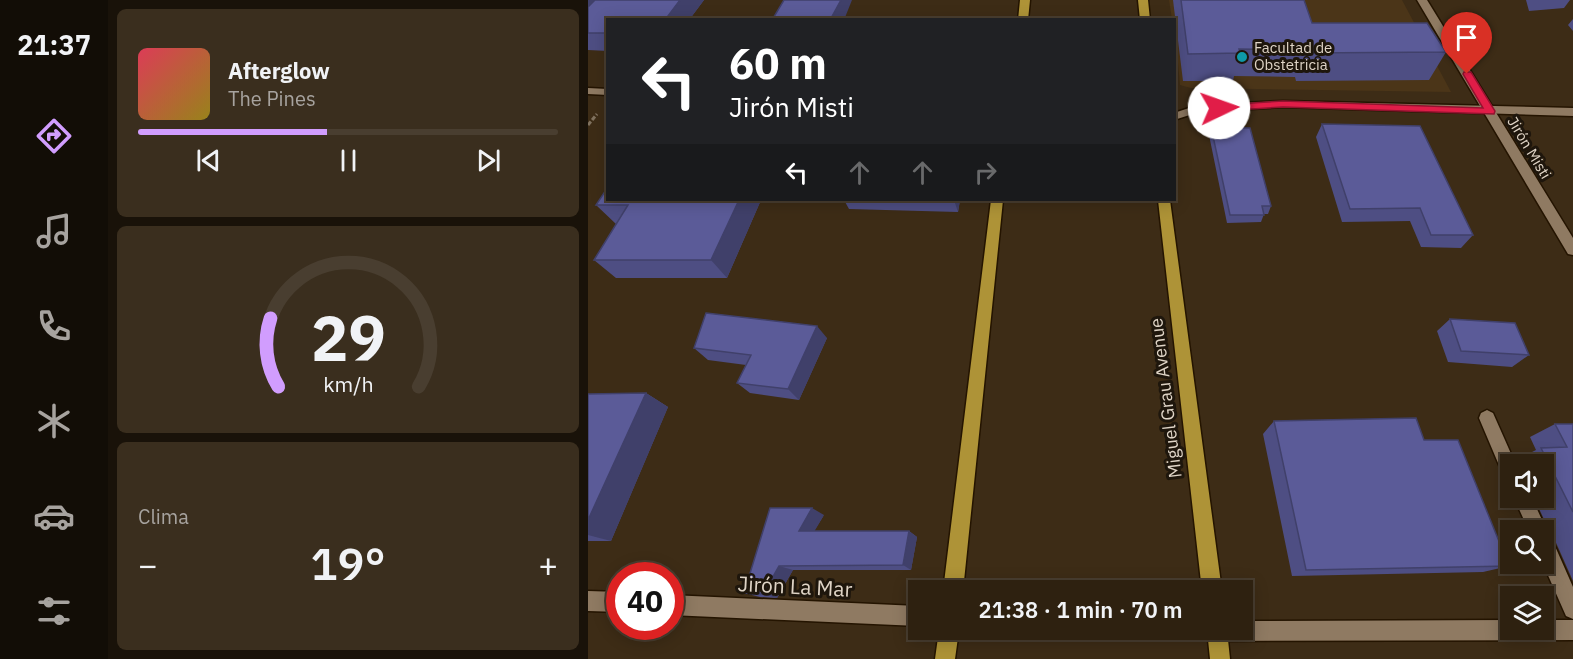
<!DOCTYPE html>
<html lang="es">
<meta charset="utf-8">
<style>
:root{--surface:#2e2110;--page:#3a2e1e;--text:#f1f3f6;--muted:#a7a39f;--line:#493e30;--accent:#d19dfe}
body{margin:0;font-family:"IBM Plex Sans",sans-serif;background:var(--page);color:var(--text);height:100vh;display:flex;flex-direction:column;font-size:22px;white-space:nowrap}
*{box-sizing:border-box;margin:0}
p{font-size:20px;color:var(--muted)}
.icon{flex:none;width:33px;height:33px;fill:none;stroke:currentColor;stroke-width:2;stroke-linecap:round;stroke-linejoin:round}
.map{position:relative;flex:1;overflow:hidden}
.drawer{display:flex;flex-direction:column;gap:9px;padding:9px;background:#191209;width:480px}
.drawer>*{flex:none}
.guide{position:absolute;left:18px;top:18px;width:570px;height:183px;border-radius:0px;box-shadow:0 3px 15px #0003,0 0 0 2px var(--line);background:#202124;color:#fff;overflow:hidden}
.controls{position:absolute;left:912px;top:454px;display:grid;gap:12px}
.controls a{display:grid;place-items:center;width:54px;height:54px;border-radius:0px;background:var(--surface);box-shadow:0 3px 15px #0003,0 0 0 2px var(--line);font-size:30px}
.speed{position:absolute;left:18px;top:562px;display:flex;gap:12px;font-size:30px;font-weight:700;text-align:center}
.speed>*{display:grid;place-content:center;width:78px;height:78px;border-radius:50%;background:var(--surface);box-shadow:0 3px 15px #0003,0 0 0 2px var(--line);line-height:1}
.speed .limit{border:9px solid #d22;background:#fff;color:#111}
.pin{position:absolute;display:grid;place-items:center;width:51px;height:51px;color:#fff;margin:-62px -26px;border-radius:50% 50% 50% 0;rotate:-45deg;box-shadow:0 0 6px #0007}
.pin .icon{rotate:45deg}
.me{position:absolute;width:66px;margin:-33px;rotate:87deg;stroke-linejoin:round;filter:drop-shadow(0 0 4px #0008)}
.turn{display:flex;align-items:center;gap:21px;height:126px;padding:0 24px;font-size:27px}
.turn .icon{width:78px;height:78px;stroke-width:2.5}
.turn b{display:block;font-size:42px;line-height:51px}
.lanes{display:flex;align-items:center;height:57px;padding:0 24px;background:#0003;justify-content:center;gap:30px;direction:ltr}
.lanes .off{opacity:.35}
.big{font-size:45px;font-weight:600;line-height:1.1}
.drawer .tile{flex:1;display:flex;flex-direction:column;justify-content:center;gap:9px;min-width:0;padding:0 21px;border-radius:9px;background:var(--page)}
.drawer .dial{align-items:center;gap:0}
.dial svg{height:156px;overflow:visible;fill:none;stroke:var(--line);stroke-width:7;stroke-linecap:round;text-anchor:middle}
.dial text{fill:var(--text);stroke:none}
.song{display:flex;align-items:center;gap:18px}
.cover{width:72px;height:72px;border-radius:9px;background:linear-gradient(135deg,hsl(350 70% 55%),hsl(50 70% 35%))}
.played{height:6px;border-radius:3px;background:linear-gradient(90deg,var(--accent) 45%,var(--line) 45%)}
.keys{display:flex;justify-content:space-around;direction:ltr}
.heat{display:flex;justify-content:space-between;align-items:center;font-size:33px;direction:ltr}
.trip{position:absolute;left:320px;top:580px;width:345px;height:60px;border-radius:0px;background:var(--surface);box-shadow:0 3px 15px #0003,0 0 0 2px var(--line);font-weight:600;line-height:60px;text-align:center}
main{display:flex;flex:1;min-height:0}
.dock{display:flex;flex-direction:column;width:108px;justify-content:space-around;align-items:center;background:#120d06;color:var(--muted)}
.dock .icon{width:42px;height:42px}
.dock .on{color:var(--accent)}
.dock b{font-size:27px;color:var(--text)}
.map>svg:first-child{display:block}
.built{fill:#4b3518}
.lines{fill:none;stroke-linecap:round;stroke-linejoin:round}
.service-casing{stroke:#241400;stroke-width:3}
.minor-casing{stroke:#241400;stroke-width:3}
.tertiary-casing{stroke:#241400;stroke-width:3}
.primary-casing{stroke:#241400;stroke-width:3}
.path{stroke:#80725f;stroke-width:3;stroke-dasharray:4.5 2;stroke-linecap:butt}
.service{fill:#8f7a62;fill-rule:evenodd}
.minor{fill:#8f7a62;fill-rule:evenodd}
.tertiary{fill:#8f7a62;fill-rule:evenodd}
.primary{fill:#ae9337;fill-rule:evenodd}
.wall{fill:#4e4e83}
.shaded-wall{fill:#40406a}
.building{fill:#5b5b98;stroke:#40406a;stroke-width:1.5}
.route{fill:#e11d48;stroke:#92132f;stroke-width:1.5}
.culture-dot{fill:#0f9aa8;stroke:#1e160c;stroke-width:2}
.labels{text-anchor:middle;stroke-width:6;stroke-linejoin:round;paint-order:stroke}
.far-poi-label{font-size:15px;fill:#dfd4c6;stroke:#1e160c;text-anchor:start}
.far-street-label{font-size:15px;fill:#dfd4c6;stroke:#1e160c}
.street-label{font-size:18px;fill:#dfd4c6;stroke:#1e160c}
.near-street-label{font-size:21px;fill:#dfd4c6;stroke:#1e160c}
</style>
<main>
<nav class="dock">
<b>21:37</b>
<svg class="icon on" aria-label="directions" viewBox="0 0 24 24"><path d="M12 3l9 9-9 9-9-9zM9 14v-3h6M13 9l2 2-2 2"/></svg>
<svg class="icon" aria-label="music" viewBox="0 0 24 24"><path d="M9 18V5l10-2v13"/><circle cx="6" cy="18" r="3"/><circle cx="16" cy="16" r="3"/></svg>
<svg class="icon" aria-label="phone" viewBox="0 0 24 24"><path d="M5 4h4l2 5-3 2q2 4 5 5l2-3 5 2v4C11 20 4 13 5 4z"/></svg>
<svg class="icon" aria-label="climate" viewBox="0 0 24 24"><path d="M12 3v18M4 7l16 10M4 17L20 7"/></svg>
<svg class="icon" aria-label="car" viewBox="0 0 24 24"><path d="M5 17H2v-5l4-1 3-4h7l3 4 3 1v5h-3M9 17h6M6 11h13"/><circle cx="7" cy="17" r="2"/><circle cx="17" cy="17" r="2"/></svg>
<svg class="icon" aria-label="filters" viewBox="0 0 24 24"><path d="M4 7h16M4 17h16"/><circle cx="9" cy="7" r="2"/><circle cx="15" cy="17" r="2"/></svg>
</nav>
<section class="drawer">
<div class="tile">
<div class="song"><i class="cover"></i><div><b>Afterglow</b><p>The Pines</p></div></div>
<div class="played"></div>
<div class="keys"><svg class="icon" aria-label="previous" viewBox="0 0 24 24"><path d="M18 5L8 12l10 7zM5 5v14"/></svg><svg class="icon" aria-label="pause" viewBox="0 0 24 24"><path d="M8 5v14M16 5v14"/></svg><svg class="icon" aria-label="next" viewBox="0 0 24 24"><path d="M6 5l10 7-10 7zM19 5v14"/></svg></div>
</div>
<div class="tile dial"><svg viewBox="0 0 100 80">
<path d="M14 69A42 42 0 1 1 86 69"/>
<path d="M14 69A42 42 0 0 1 10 34" stroke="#d19dfe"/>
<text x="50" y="56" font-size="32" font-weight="700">29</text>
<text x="50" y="72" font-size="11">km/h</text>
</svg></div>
<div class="tile"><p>Clima</p>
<div class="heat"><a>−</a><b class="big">19°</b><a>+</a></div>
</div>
</section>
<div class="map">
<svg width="985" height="659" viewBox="0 0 985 659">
<rect width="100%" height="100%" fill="#3d2c16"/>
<path class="built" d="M581,0h233l49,92 -260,-4 -11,-3 -6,-65 -2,-1z"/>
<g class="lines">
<defs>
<path id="service" d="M899,410l6,3 23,52h-6v15l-6,-3 -25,-59 2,-5z
M926,498h18l15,33 -2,4 6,2 22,50v32l-7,-3 -23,-52 1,-33h-15z"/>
<path id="minor" d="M829,0h10l146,238v17l-5,-1z
M0,591l32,1v20l-32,-1z
M82,595l248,11v20l-248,-11z
M922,620v10h34v-10h29v20l-356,1 -7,-3 -3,-7 35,-1v-9z"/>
<path id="tertiary" d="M0,88l20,1v6l-20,-1z
M695,101l290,7v8l-290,-9 -84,5 -25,8v-7l24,-8z"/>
<path id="primary" d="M432,0h10l-2,20h-10z
M550,0h10l2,20h-10z
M403,200h12l-40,391h-20z
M570,200h12l52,391h-20z
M351,630h20l-4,29h-20z
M619,630h20l3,29h-20z"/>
</defs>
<use href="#service" class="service-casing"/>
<use href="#minor" class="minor-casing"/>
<use href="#tertiary" class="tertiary-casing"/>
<use href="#primary" class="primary-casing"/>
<path class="path" d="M0,125l9,-11"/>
<use href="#service" class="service"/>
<use href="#minor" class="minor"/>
<use href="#tertiary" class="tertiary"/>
<use href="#primary" class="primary"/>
</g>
<path class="wall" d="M0,0h116l-15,20h-81v31l-20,-1z
M585,0h131l8,23 134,29 -17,28 -133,1 -1,-4 -61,-1 -1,5h-50z
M938,0h44l-6,8 -35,3z
M985,19v12l-5,-6z
M734,124l151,111 -12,13 -40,-1 -11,-26 -68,1 -26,-85z
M623,127l60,79 -3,8h-4l-3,8 -34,1 -18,-88z
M173,200l-34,78h-111l-22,-18 22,-36 -20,-19z
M256,200h116l-2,12 -109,-3z
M862,319l79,36 -17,12 -64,-5 -11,-31z
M239,338l-28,62 -49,-7 -13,-10 9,-18 -38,-5 -14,-12z
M58,393l22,14 -57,134h-23v-147z
M686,421l150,19 85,126 -26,6 -191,4 -29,-142z
M967,424h18v157l-20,-45 -5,-2 1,-4 -15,-32h10v-33h-25l-3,-5 20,-10 -6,-13z
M236,515l-10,16h95l8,6 -6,33h-118l-16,28 -17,-1 -16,-4z"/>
<path class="shaded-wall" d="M0,0h24l-24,25z
M92,0h24l-15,20h-24z
M253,0h11l-8,20h-14z
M151,200h22l-34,78 -16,-18z
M366,200h6l-2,12z
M229,326l10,12 -28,62 -11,-11z
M58,393l22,14 -57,134 -23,-6v-15z
M224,508l12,7 -13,22 -12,-6z
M321,531l8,6 -6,33 -8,-5z
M191,566l14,4 -16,28 -14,-4z"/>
<path class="building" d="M7,0h85l-15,20h-57v13h-20v-26z
M196,0h57l-11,20h-58z
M593,0h123l8,23h115l19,29 -140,1 -1,-3 -66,-1 1,4 -52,1z
M734,124l98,2 53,109h-42l-11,-27 -70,1z
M623,127l39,1 21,78h-9l2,9h-34z
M20,187v13h131l-28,60h-117l34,-55h-32z
M118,313l111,13 -29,63 -51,-6 14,-28 -57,-7z
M862,319l65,4 14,32 -68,-4z
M58,393l-58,127v-126z
M828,418l8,22h34l51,126 -203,4 -32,-149z
M967,424h18v88l-32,-64 26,-1z
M182,508h42l-13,23h110l-6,34 -124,1 -16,28 -19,-1z"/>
<path class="route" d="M876,72h7l24,39 -1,3 -211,-7 -64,4 -5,-3 5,-3 64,-4 200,7 -20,-34z"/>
<circle class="culture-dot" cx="654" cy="57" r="6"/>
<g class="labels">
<g class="far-poi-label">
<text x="666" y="53">Facultad de<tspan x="666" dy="17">Obstetricia</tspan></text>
</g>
<g class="far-street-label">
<text transform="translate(941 148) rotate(59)" y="5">Jirón Misti</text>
</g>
<g class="street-label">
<text transform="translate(578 398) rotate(-97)" y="6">Miguel Grau Avenue</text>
</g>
<g class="near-street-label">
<text transform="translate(207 587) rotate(3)" y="7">Jirón La Mar</text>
</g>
</g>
</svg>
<div class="controls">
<a><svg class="icon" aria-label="sound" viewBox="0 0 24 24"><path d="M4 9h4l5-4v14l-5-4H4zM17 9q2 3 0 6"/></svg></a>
<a><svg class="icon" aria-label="search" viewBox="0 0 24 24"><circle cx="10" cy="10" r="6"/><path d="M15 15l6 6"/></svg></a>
<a><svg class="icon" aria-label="layers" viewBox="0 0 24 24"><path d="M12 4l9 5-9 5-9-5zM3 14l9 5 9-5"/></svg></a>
</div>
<div class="speed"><div class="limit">40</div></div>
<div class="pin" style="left:879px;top:74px;background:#d93025"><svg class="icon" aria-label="arrive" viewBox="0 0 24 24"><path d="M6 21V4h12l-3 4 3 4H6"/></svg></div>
<svg class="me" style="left:631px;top:108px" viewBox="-20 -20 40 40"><circle r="19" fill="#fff"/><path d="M0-13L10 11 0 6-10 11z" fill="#e11d48"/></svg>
<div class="trip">21:38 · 1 min · 70 m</div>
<div class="guide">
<div class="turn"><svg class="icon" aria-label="left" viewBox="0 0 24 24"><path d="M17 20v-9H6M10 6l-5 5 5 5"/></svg><div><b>60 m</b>Jirón Misti</div></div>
<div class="lanes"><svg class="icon" aria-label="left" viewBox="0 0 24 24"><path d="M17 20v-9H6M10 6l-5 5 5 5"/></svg><svg class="icon off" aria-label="ahead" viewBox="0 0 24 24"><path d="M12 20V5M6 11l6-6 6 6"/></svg><svg class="icon off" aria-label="ahead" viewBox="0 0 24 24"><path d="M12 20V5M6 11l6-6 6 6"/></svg><svg class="icon off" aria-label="right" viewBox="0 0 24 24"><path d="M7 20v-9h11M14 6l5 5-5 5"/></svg></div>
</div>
</div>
</main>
